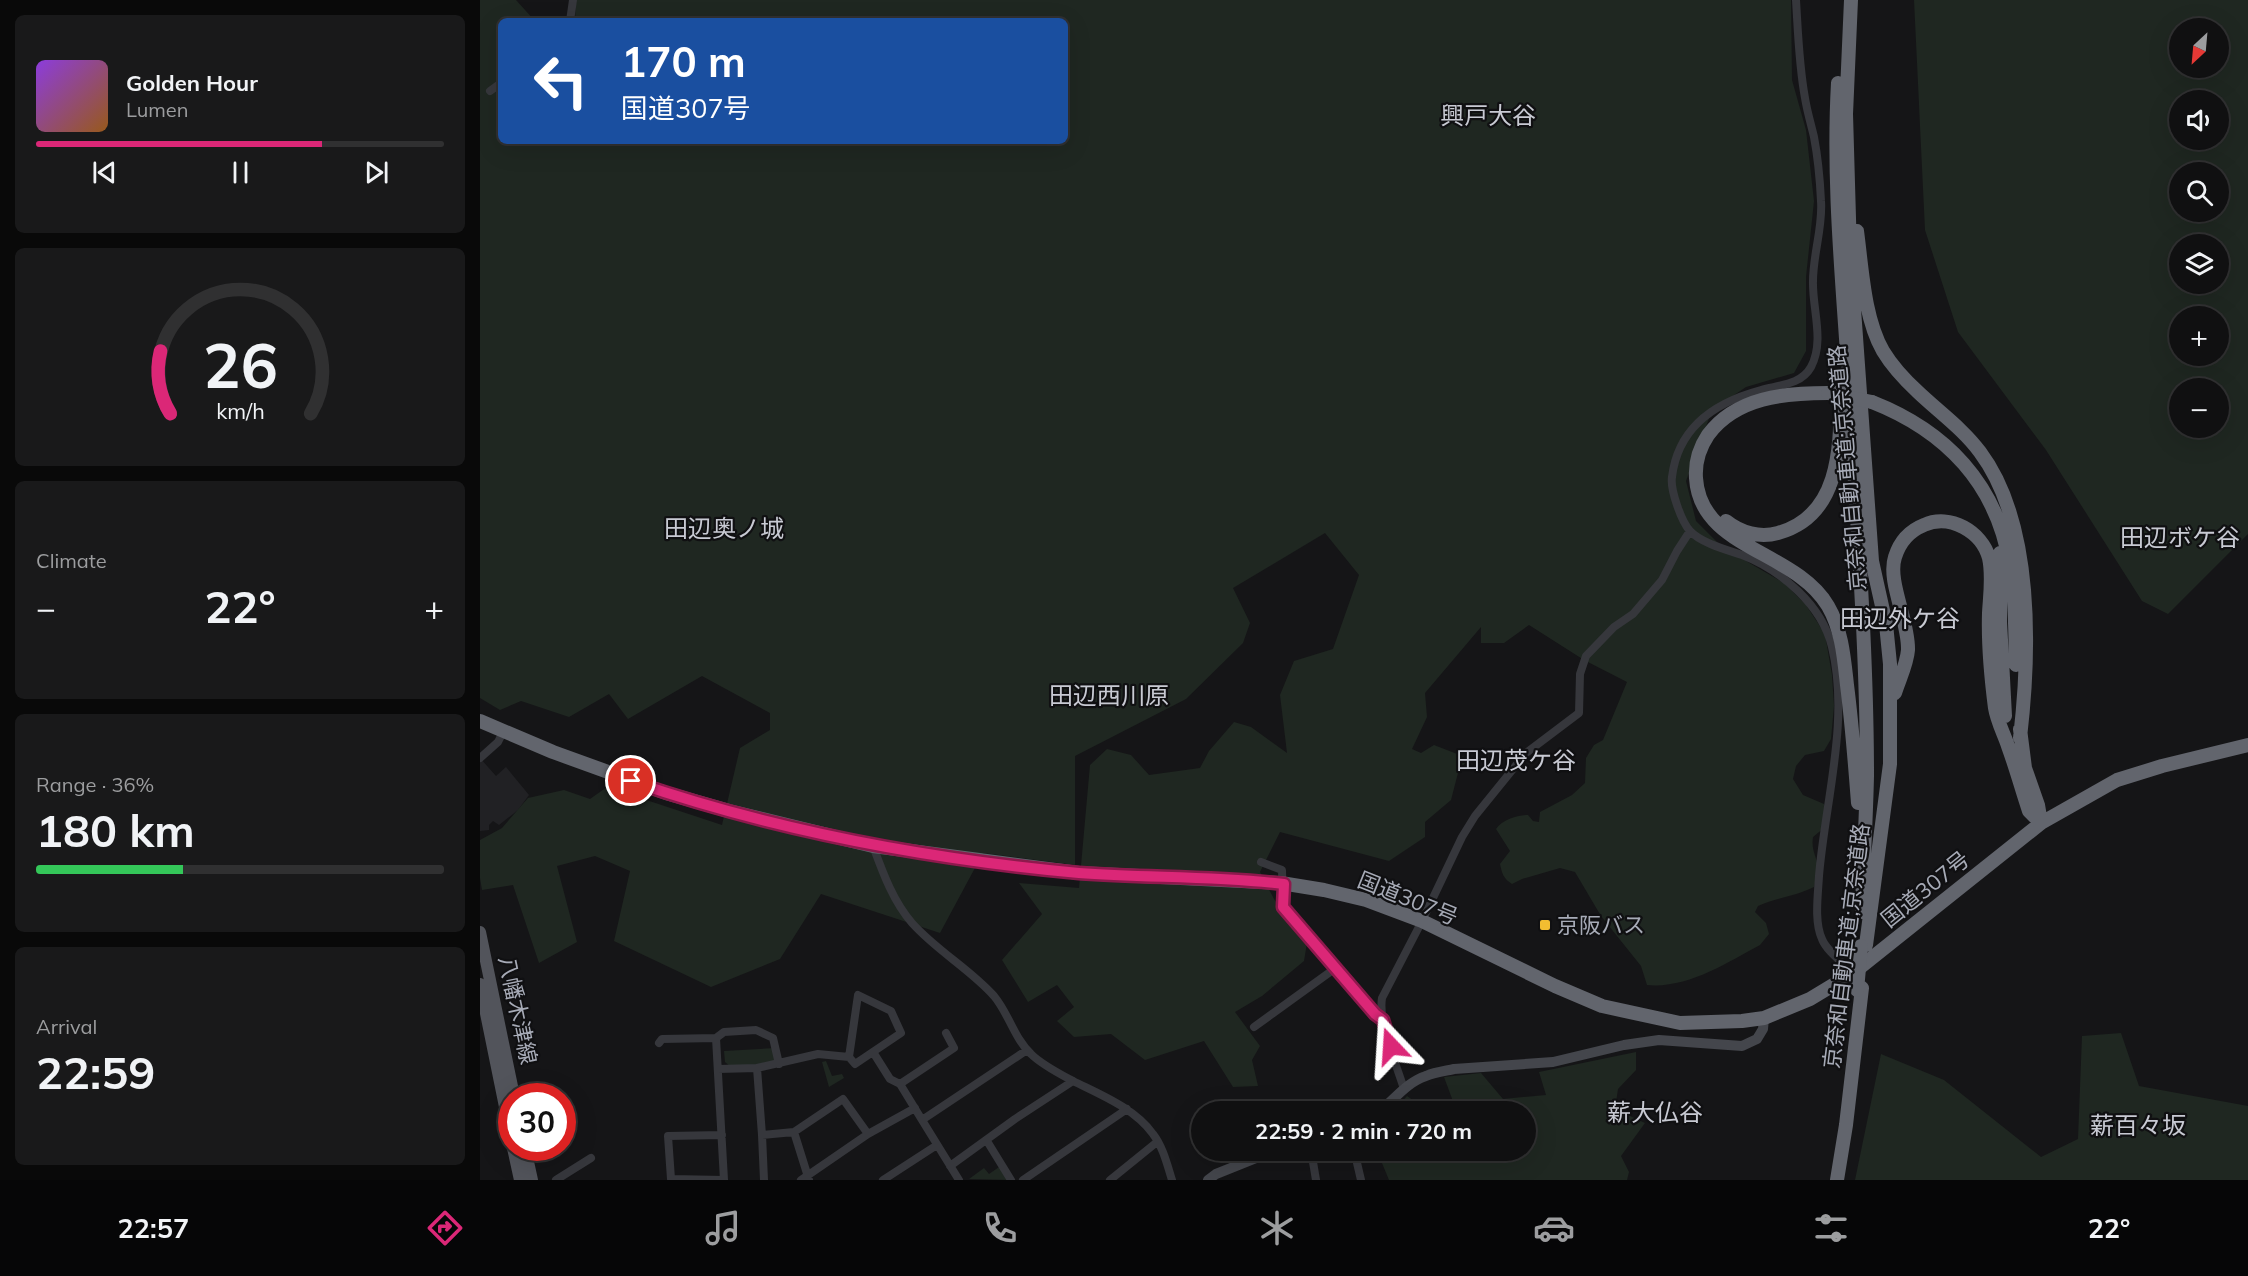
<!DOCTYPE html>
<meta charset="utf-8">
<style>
:root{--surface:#101011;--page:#19191a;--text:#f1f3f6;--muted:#9c9d9f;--line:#303031;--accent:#db2777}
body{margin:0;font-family:Mulish,"Noto Sans JP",sans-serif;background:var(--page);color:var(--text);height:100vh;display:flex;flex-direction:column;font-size:22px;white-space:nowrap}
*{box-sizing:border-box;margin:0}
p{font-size:20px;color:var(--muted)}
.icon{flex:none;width:33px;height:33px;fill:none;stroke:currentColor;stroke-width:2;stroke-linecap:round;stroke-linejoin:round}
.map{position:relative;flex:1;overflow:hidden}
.panel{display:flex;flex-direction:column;gap:15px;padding:15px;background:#090909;width:480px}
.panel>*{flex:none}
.hud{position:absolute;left:18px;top:18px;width:570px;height:126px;border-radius:9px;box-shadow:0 6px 24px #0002,0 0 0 2px var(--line);background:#1a4fa0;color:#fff;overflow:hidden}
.needle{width:39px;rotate:206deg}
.buttons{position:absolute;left:1689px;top:18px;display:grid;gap:12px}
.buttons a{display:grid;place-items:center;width:60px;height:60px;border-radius:50%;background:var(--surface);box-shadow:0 6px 24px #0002,0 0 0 2px var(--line);font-size:30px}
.speed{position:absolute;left:18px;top:1083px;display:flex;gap:12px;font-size:30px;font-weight:700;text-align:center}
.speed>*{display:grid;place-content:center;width:78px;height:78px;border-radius:50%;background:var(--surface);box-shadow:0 6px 24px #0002,0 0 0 2px var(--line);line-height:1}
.speed .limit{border:9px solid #d22;background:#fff;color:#111}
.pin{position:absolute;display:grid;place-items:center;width:51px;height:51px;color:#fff;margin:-26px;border:3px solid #fff;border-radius:50%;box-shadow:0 2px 6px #0007}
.me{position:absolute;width:66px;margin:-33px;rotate:340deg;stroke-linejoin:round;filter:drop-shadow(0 0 4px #0008)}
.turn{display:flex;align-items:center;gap:21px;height:126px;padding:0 24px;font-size:27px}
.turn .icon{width:78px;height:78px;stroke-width:2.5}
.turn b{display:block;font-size:42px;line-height:51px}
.big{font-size:45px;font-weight:700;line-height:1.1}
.panel .tile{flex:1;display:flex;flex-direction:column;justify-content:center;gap:9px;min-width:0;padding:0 21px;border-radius:9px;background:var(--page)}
.panel .dial{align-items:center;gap:0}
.dial svg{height:156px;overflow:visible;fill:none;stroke:var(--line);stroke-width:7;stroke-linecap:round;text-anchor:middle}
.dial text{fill:var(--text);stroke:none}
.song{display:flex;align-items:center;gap:18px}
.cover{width:72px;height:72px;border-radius:9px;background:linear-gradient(135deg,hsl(270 70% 55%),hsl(30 70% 35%))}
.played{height:6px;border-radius:3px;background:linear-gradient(90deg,var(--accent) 70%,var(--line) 70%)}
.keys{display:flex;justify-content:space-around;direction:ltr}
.heat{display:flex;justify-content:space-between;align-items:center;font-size:33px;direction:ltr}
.charge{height:9px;border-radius:4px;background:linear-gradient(90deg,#34c759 36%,var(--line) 0)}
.trip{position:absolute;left:711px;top:1101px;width:345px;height:60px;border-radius:30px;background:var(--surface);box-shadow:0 6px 24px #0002,0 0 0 2px var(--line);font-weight:700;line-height:60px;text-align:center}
.menu{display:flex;height:96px;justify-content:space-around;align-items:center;background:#060607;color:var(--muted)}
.menu .icon{width:42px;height:42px}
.menu .current{color:var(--accent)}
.menu b{font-size:27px;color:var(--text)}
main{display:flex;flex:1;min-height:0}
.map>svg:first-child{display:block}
.built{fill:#212124}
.green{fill:#1f2721;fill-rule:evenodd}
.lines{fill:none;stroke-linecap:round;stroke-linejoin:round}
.street{stroke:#36373c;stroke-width:8}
.secondary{stroke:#44464c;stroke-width:10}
.primary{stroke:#52545b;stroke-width:12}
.highway{stroke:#62656d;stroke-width:14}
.highway-bridge{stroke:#62656d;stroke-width:14}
.route-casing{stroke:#8e194d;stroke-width:15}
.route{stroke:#db2777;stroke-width:10}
.poi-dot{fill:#f3bd31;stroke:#101012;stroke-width:2}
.labels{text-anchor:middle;stroke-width:4.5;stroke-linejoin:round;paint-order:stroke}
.street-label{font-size:22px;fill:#a7abb7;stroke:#101012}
.poi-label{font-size:22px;fill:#a7abb7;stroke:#101012;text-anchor:start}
.neighbourhood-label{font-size:24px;fill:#c8cad3;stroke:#101012}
</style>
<main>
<section class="panel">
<div class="tile">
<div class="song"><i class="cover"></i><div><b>Golden Hour</b><p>Lumen</p></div></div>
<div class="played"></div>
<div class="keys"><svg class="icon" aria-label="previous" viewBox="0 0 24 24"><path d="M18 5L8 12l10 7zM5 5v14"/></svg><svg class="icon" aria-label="pause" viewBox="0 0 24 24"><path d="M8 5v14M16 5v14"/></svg><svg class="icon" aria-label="next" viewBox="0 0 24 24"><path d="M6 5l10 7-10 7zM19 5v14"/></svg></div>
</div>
<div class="tile dial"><svg viewBox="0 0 100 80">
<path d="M14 69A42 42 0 1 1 86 69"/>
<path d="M14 69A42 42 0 0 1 9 37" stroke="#db2777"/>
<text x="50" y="56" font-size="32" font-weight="700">26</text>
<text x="50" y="72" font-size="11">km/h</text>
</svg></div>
<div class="tile"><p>Climate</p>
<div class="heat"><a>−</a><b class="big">22°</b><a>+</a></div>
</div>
<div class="tile"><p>Range · 36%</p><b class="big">180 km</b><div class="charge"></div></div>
<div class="tile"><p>Arrival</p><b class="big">22:59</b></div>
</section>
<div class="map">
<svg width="1768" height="1180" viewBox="0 0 1768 1180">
<rect width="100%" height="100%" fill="#151517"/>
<path class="built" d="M0,758l16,18 10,-9 23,28 -11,15 -19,15 -6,-4 -4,4v5l-9,1z"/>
<path class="green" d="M0,0h36l19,21h-34v120h564v-120h-490l1,-21h1215l1,80 14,50 8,71 -8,76v74l-12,22 -48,14 -34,23 -26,71 10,40 26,26 62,36 22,22 19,29 7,41 2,31 -3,33 -7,12 -19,4 -9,11 -3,13 10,16 21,9 3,8 -2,15 -12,10c-2,13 3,17 5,30 0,6 -2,13 -4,20 -18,9 -38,11 -56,19l-3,6 11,11 3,11 -9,11c-34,18 -73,44 -113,40l-6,-19 -40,-50 -26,-44 -15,-4 -38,11 -10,5c-8,-5 -10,-10 -12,-20l10,-13 -14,-22c6,-9 21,-14 32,-14l5,6 6,1 1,-10 32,-17 13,-12 1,-25 8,-13 9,-5 24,-58 -43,-22 -55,-35 -25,18h-23v-16l-56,66 2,24 -15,32 9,4 13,-8 36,14 -11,10 -8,31 -26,22v15l-36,24 -109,-29 -20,40 14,27 33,44 -3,18 -42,35 -27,16 25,34 -8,14 6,26 -25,1 -29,-46 -59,19 -34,-26 -37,3 -17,-16 17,-14 -17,-22 -29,17 -26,-42 40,-46 -23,-31 60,5 11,-123 17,-16 24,6 18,20 51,-7 9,-17 25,-29 17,5 36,26 -7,-58 14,-34 39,-12 26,-74 -34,-42 -92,55 17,35 -7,20 -57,56 -111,57v109l-92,-12 -43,80 -119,-39 -41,65 -69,28 -97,-46 16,-70 -35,-15 -38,10 20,76 -38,21 -26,-78 -31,5 -2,-12v-38l22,-12 26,-30 36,-8 26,9 17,-12 115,38 18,-77 30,-18v-17l-68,-37 -74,43 -19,-25 -40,23 -48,-16 -21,9 -20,-12z
M1434,0h334v534l-80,80 -26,-13 -96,-151 -88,-118 -33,-102zM1700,28h38v40h-38zM1738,100v40h-38v-40zM1738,172v40h-38v-40zM1700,244h38v40h-38zM1700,316h38v40h-38zM1700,388h38v40h-38z
M1641,1033l18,53 109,20v74h-393l26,-126 63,26 97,77 37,-18 4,-103z
M295,1048l4,16 -47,4 -7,-6 -1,-11z
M1156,1052v18l-18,19 -3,20 30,14 -24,33 8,16 -2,8h-238l-12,-29 149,-1v-38l-80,-1 8,-7 -10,-27 37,-4 22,26 43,-4 -7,-23z
M346,1061l6,15 10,-2 2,4 -15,9 -7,-25z
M927,1096l21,15h-27l-1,-7z
M522,1165l9,15 -42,-1 15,-11 5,6z"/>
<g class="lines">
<path class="street" d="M1316,0c2,32 3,66 9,98 2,13 6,26 9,39 4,21 6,43 7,64 2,26 -8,53 -8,80 -1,27 12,60 -2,86 -10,18 -32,18 -50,23 -45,12 -83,37 -89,87 -2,12 9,44 18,54 11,12 37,19 52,24 39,15 80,50 90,92 18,73 -7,155 -13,229 -1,19 -5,46 3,63 5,13 22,24 31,34
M90,21l3,-21
M10,91l11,-8
M0,758l18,-16 5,-10
M393,846c10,27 20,55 39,77 25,28 58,46 82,73 15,18 20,42 37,58 11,11 29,20 42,27 28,14 61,27 80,53 10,13 14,30 19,46
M781,862l21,8 1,37 92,107 8,6
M774,1027l83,-60
M466,1033l8,15 -54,36 22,36 105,-70
M236,1038l8,142
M179,1043l3,-4 54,-1 8,-6 32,-2 17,8 6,26
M393,1052l17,27 10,5
M277,1068l61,-14 31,3 6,7 46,-31 -10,-22 -33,-16 -9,62
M238,1069l39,-1 5,67 32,-3 49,-33 25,35
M924,1089c-8,-26 -26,-66 -22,-91l40,-77 40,-84 13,-21 51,-63 53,-40 1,-39 6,-18 28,-29 19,-13 29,-34 15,-29 13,-20
M442,1120l37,60
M314,1132l15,48
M242,1135l-54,1 3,43 53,1
M282,1135l2,45
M507,1141l24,39
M831,1150l5,30
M874,1150l7,30
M470,1166l65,-47 58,-38
M76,1180l35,-22
M321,1180l67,-46 47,-26
M403,1180l54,-35
M543,1180l104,-71
M630,1180l47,-38"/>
<path class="secondary" d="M899,1112c15,-12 28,-30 47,-36 9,-4 19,-5 28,-7l99,-7 71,-17 35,-5 83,6 15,-7 6,-10 1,-11
M728,1180l8,-6 60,-24"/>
<path class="primary" d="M0,932l34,164
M0,984l32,157
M33,1148l7,32
M45,1148l7,32"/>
<path class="highway" d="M1371,0l-5,114 4,139 22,308 14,63 4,40v100l-24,181
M1358,83c-6,106 6,211 12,317 7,124 17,252 17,376 -1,45 -4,91 -5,136
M1377,231c5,37 7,87 26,120 9,15 22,29 35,41 21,20 45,37 62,60 54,72 50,200 40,286
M1348,393c-43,0 -92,4 -120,42 -8,12 -13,28 -12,43 4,71 99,72 132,128 14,24 16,52 19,79 5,39 8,79 11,118
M1392,402c74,29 125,82 138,163 6,32 5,67 6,100
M1246,521c15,12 34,17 52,12 65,-18 62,-91 63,-144
M1520,553v68l5,95
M1415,693c4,-13 12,-29 13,-43 1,-29 -21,-69 -13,-93 5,-16 14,-26 29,-32 26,-12 58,7 65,33 4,18 1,37 0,55 -1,31 2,64 6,95 2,13 9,26 13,38 8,22 14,44 21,65l12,12
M0,721l73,31 113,41 63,18 144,35 206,27 202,10 43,7 42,10 56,21 133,65 47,20 78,17 62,-2 22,-3 46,-19 43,-26 188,-150 76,-43 45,-14 86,-21
M1540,729l5,39 13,37 3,18
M1357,1180l9,-55 16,-137"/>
<path class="highway-bridge" d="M1348,393l44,9
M1377,990l4,-44"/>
</g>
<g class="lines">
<defs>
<path id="route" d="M151,781c145,50 296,78 448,92 68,5 137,3 205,11l-1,23 92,107 8,6 8,26"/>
</defs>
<use href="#route" class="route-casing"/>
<use href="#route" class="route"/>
</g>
<rect class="poi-dot" x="1059" y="919" width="12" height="12" rx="3"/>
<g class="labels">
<g class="street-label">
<text transform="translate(1367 468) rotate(-95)" y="8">京奈和自動車道;京奈道路</text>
<text transform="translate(1445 889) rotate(-39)" y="8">国道307号</text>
<text transform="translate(928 898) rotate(22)" y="8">国道307号</text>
<text transform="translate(1366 946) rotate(-83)" y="8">京奈和自動車道;京奈道路</text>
<text transform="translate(38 1010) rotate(78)" y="8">八幡木津線</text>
</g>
<g class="poi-label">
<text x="1077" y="933">京阪バス</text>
</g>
<g class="neighbourhood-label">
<text x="1008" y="124">興戸大谷</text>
<text x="244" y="537">田辺奥ノ城</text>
<text x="1700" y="546">田辺ボケ谷</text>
<text x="1420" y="627">田辺外ケ谷</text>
<text x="629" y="704">田辺西川原</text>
<text x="1036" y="769">田辺茂ケ谷</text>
<text x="1175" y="1121">薪大仏谷</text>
<text x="1658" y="1134">薪百々坂</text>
</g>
</g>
</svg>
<div class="buttons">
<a><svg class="needle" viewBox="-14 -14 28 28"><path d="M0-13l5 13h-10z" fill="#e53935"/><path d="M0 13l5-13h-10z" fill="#9c9d9f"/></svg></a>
<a><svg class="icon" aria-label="sound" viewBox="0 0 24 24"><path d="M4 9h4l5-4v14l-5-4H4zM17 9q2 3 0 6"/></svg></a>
<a><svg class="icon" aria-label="search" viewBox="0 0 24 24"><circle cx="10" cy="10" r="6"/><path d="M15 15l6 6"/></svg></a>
<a><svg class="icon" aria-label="layers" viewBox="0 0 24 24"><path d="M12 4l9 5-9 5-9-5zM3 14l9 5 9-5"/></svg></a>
<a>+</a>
<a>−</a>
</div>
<div class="speed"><div class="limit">30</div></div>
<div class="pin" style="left:151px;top:781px;background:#d93025"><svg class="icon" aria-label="arrive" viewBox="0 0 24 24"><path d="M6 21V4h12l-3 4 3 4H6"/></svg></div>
<svg class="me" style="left:911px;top:1046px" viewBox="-20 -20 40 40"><path d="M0-17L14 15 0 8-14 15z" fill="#db2777" stroke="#fff" stroke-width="4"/></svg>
<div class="trip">22:59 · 2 min · 720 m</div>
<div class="hud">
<div class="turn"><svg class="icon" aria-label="left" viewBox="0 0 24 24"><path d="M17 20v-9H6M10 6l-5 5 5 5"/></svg><div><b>170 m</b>国道307号</div></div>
</div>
</div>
</main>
<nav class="menu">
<b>22:57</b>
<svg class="icon current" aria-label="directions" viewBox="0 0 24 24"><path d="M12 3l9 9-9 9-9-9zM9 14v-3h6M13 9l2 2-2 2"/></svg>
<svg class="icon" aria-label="music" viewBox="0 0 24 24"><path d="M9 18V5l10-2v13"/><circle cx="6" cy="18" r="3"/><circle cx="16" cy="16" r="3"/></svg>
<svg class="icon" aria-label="phone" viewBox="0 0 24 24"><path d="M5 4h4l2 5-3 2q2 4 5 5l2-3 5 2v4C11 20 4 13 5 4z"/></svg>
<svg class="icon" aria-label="climate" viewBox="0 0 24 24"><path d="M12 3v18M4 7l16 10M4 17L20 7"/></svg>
<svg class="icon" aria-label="car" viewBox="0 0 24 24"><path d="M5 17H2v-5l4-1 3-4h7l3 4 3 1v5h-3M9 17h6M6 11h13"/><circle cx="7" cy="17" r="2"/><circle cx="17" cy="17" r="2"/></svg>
<svg class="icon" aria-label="filters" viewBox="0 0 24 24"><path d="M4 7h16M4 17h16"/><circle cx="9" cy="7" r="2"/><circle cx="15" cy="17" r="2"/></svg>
<b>22°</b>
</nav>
